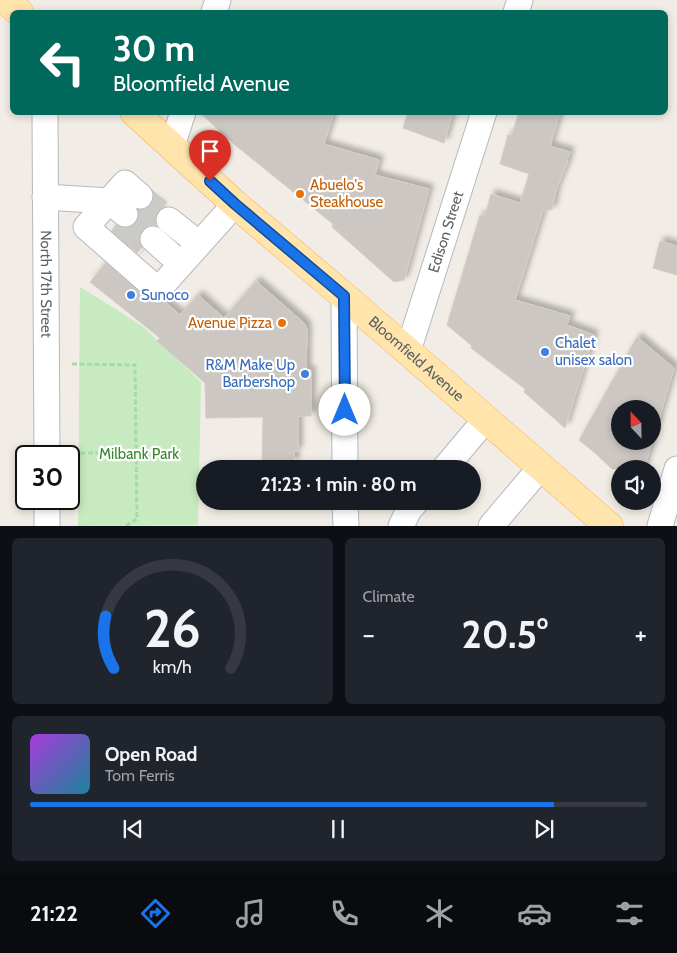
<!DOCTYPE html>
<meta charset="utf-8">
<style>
:root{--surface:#171b24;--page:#20242c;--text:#f1f3f6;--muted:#9ea1a6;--line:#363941;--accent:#1a73e8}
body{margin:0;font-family:Cabin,sans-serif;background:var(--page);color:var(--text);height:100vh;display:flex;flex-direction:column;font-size:19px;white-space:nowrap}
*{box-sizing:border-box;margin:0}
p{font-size:16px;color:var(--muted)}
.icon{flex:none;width:28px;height:28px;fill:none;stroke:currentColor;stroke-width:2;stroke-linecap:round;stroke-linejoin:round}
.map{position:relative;height:526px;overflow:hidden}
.side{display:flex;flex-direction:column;gap:12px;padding:12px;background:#0d0f14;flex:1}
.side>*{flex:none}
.hud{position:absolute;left:10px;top:10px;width:658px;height:105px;border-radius:8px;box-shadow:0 2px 8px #0003;background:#00695c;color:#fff;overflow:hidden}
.needle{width:32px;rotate:338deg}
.buttons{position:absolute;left:611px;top:400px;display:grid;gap:10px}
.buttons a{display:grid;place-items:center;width:50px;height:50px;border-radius:50%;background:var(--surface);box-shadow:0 2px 8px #0003;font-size:25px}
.speed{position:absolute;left:15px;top:445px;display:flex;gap:10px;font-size:25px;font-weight:700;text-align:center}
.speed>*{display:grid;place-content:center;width:65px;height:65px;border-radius:50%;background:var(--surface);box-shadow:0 2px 8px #0003;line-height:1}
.speed .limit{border:2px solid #111;border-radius:8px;background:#fff;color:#111}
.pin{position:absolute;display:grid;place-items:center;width:42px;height:42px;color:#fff;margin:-51px -21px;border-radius:50% 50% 50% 0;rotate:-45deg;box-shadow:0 0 5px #0007}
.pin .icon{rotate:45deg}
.me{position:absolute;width:55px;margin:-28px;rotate:0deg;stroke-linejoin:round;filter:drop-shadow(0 0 4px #0008)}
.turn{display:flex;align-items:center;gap:18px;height:105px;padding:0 20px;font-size:22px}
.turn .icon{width:65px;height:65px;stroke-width:2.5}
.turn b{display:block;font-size:35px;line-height:42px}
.big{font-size:38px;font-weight:800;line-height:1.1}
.side .widget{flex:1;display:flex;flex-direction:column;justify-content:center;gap:8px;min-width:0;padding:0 18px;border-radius:8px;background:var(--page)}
.side .dial{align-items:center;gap:0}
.dial svg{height:130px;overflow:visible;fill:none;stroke:var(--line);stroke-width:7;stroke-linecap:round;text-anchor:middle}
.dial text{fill:var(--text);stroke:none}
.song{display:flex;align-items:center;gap:15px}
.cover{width:60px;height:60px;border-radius:8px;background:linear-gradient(135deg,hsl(280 70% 55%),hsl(190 70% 35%))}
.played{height:5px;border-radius:2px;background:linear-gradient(90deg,var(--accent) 85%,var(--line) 85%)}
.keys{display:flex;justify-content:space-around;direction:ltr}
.heat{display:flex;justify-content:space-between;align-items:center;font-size:28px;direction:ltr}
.side .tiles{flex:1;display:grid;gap:12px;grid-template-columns:1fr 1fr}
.widget:last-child{grid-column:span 2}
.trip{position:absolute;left:196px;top:460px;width:285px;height:50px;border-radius:25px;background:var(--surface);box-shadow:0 2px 8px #0003;font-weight:800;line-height:50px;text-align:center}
.tab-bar{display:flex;height:80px;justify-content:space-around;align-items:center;background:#090b0e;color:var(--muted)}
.tab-bar .icon{width:35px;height:35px}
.tab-bar .current{color:var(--accent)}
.tab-bar b{font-size:22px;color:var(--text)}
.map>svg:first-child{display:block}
.green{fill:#c7eac0}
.building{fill:#ccc7c2;stroke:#d6cdc3;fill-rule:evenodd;filter:url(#shadow)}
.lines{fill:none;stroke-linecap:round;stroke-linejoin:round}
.minor-tunnel{stroke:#cccac6;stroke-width:25;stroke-dasharray:25 12;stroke-linecap:butt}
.minor-casing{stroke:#b6b9bd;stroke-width:27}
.major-casing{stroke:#fdb052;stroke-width:29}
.path{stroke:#a2dda8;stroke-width:3;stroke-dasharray:5 2.5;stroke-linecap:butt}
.minor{stroke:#fff;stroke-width:25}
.major{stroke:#ffe4ac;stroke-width:28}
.route-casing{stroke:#114b97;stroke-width:12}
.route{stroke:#1a73e8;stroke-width:9}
.food-dot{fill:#e8710a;stroke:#fff;stroke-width:2}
.shop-dot{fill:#3f7fe0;stroke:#fff;stroke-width:2}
.labels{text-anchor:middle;stroke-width:4.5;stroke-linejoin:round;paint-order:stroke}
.food-label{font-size:15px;fill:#c56008;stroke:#fff;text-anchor:start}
.street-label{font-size:15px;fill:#5d6367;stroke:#fff}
.shop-label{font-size:15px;fill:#366cbe;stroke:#fff;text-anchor:start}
.park-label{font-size:15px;fill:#39852e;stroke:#fff}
</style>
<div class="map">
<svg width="677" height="526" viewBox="0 0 677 526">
<defs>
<filter id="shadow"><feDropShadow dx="4.5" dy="-4.5" stdDeviation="2.5" flood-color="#0004"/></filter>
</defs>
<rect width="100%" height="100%" fill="#f1ece5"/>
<path class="green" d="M80,287l61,38 60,57 -3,143 -120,1z"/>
<path class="building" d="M199,112h135l-10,32 55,16 -4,15 54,14 -25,91 -10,2 -62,-55 1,-3 -98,-79z
M408,112h45l-9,31 -41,-15z
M519,112h41l-10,34 20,6 -3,8 1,1 -12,29 -4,20 -3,-1 -1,2 -5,-1 -28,90 55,16 -3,9 27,10 -29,93 -41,-36 1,-3 -54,-41 1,-2 -25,-21 33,-110 5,1 6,-22 29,9 9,-29 -29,-10 8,-29h4z
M153,202l8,6 -3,3 -3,6 1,8 -8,1 -6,4 -3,7v6l3,4 -5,6 -25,-23 4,-5 7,3 8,-1 5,-4 3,-6v-7l6,-1 5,-3z
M660,241l17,5v29l-24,-7z
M106,263l43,38 7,3 9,-2 15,13 18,-20 26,23 32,-37 48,42 3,6 -1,41h5v46h-13v35h-4l1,12 -33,-1 1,-45 -57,1 -1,-35 -48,-42 3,-3 -70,-56z
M637,337l37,31 -30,101h-32l-17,-16 -16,-13zM620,409h32v32h-32z"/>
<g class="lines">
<path class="minor-tunnel" d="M140,196l29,24
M125,214l28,25
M112,230l29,24"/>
<defs>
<g id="minor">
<path d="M214,12l4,-12"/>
<path d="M516,12l4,-12"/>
<path id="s1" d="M45,112l2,344"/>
<path d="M172,146l11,-34"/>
<path d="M140,196l-15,-13 -39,44 72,63 77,-86"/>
<path d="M45,197l64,4 16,13"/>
<path d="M169,220l30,24"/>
<path d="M153,239l28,25"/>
<path d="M344,296l1,173"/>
<path id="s2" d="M408,351l76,-239"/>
<path d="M444,469l42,-50"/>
<path d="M47,499v27"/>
<path d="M345,501l1,25"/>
<path d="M401,526l8,-16 8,-9"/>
<path d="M491,526l50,-59"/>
<path d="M660,526l17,-57"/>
</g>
<g id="major">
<path d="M5,0l14,12"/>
<path id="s3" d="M134,112l101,92 109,92 265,230"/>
</g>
</defs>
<use href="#minor" class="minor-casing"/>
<use href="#major" class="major-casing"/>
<path class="path" d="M72,364l63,1 2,154 -11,7
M73,453h63"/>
<use href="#minor" class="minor"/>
<use href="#major" class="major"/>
</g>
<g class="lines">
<defs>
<path id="route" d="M210,181l25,23 109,92 1,114"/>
</defs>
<use href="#route" class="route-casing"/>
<use href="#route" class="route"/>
</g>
<g class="food-dot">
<circle cx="300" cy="194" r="5"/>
<circle cx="282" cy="323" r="5"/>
</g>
<g class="shop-dot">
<circle cx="131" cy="295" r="5"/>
<circle cx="545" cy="352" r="5"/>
<circle cx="305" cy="374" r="5"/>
</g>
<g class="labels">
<g class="food-label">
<text x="310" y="190">Abuelo's<tspan x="310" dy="17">Steakhouse</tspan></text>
<text x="272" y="328" text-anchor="end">Avenue Pizza</text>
</g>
<g class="street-label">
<text dy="5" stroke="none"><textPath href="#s2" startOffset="125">Edison Street</textPath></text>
<text dy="5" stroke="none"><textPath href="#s1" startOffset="172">North 17th Street</textPath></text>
<text dy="5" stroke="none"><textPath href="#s3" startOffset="375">Bloomfield Avenue</textPath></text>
</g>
<g class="shop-label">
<text x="141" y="300">Sunoco</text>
<text x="555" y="348">Chalet<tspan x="555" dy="17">unisex salon</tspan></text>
<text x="295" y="370" text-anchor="end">R&amp;M Make Up<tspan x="295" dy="17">Barbershop</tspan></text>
</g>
<g class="park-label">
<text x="139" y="459">Milbank Park</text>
</g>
</g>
</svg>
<div class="buttons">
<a><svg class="needle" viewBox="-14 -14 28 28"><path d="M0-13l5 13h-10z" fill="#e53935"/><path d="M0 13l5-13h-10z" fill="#9ea1a6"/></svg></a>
<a><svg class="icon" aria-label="sound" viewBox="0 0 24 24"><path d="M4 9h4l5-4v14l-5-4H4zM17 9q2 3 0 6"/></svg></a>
</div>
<div class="speed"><div class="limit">30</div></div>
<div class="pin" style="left:210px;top:181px;background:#d93025"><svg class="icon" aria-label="arrive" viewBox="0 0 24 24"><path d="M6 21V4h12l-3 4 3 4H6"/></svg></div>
<svg class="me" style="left:345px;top:410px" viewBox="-20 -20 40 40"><circle r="19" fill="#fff"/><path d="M0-13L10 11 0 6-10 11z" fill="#1a73e8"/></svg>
<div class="trip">21:23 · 1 min · 80 m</div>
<div class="hud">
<div class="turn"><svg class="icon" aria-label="left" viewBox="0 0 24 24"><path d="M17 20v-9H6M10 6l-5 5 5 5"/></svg><div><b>30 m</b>Bloomfield Avenue</div></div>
</div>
</div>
<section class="side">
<div class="tiles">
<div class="widget dial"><svg viewBox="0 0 100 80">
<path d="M14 69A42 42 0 1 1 86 69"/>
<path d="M14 69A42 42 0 0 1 9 37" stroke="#1a73e8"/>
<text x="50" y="56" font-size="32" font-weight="700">26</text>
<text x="50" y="72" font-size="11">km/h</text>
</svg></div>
<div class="widget"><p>Climate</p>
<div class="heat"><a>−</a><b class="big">20.5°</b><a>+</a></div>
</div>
<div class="widget">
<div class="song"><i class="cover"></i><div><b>Open Road</b><p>Tom Ferris</p></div></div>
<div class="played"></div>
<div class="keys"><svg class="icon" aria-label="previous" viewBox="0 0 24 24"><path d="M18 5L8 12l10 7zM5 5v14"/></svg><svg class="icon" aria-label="pause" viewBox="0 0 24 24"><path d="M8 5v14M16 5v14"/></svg><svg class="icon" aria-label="next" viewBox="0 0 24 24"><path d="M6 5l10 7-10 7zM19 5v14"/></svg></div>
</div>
</div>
</section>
<nav class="tab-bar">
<b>21:22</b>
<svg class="icon current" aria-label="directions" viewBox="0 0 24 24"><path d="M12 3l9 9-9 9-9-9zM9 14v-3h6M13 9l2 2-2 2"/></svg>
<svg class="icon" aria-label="music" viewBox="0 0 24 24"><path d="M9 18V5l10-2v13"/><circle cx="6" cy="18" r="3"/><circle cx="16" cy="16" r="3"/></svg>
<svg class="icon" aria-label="phone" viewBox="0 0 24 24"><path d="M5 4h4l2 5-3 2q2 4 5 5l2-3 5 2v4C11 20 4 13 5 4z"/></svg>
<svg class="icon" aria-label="climate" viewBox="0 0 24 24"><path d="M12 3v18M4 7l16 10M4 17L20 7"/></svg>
<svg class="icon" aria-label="car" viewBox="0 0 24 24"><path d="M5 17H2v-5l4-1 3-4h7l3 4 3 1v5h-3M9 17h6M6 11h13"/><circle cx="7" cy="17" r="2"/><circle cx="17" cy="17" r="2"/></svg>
<svg class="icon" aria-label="filters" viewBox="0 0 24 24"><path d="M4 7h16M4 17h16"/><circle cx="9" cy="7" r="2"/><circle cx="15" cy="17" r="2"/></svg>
</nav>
